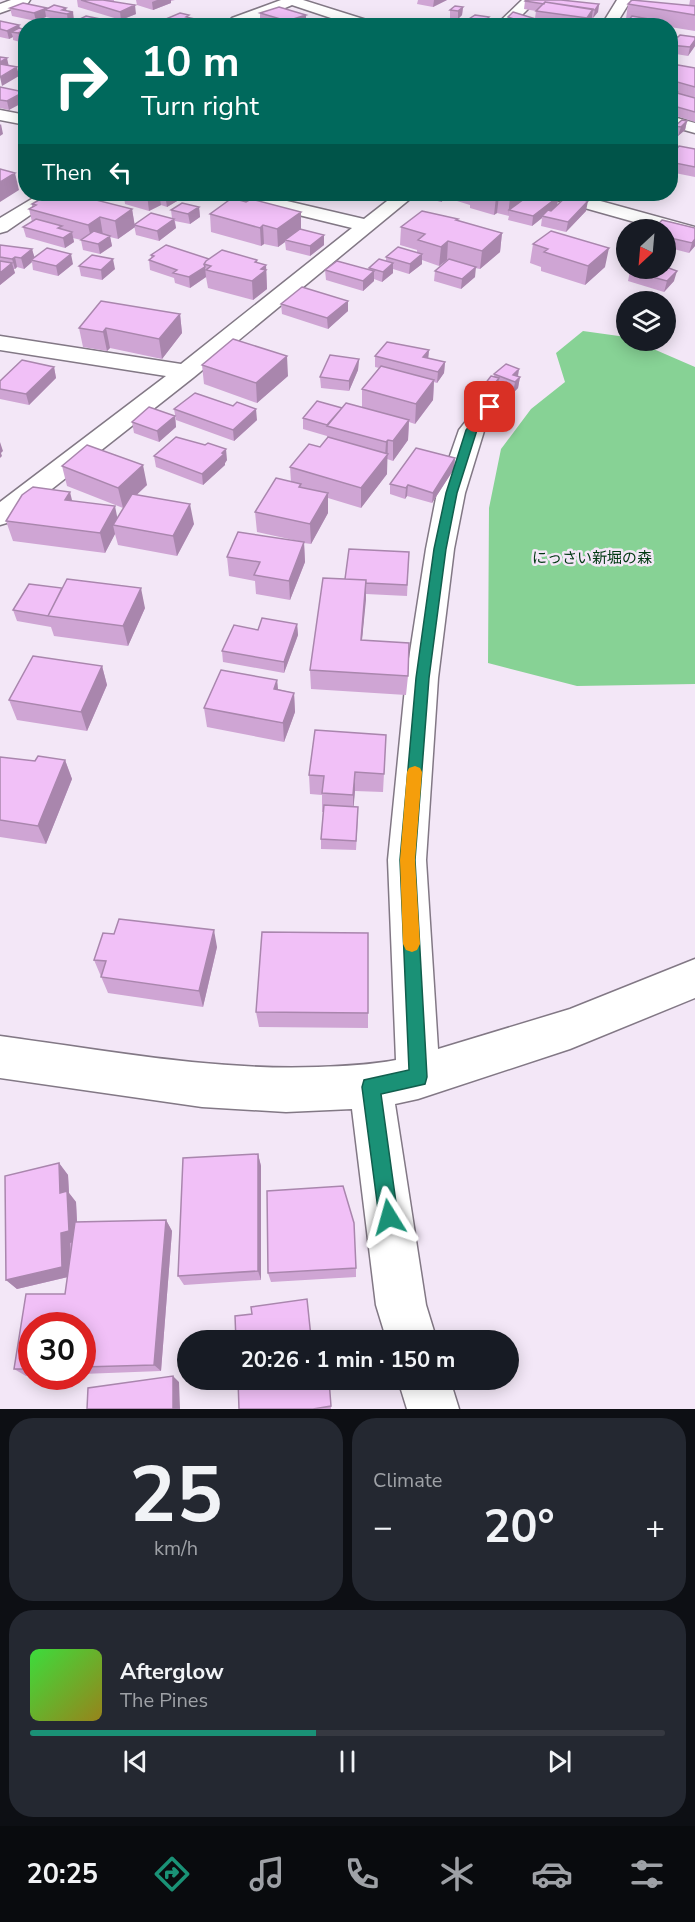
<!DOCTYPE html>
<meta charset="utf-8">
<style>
:root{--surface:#171b24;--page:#242831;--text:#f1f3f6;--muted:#9ea1a6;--line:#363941;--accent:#1a9176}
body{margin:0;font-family:"Nunito Sans","Noto Sans JP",sans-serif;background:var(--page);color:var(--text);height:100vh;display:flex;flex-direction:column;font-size:22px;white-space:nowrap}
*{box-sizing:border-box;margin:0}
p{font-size:20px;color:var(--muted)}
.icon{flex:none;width:33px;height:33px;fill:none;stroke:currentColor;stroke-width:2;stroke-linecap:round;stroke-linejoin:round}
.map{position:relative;height:1409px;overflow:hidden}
.drawer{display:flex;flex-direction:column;gap:9px;padding:9px;background:#0d0f14;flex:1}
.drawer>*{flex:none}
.guide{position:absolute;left:18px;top:18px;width:660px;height:183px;border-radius:24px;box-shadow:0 3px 15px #0003;background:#00695c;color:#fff;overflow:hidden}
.needle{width:39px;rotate:206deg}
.tools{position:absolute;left:616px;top:219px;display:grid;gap:12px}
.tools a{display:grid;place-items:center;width:60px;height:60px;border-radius:50%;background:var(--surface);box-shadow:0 3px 15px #0003;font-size:30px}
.speed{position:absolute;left:18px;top:1312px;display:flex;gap:12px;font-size:30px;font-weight:700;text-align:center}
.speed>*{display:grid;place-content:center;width:78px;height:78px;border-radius:50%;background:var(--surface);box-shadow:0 3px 15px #0003;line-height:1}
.speed .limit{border:9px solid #d22;background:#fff;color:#111}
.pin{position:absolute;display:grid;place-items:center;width:51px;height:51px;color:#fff;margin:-26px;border-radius:12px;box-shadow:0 3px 9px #0006}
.me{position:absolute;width:66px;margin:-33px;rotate:352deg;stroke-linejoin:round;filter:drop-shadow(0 0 4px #0008)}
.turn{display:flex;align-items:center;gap:21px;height:126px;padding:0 24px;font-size:27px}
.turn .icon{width:78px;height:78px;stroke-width:2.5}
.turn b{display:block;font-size:42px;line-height:51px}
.then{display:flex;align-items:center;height:57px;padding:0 24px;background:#0003;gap:12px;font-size:22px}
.big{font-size:45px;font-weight:700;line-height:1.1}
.drawer .widget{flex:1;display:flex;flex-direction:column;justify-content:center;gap:9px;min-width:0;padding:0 21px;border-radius:24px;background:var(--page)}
.drawer .dial{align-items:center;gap:0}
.dial b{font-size:78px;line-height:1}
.song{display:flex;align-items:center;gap:18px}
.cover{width:72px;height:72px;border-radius:9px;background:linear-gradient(135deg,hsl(120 70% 55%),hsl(50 70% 35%))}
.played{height:6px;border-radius:3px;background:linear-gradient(90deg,var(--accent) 45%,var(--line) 45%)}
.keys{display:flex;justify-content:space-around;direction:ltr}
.heat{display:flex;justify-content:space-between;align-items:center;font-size:33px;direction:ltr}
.drawer .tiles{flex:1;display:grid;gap:9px;grid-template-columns:1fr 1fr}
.widget:last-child{grid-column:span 2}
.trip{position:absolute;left:177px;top:1330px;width:342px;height:60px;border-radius:30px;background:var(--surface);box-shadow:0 3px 15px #0003;font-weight:700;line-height:60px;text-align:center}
.tabs{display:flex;height:96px;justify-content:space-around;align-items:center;background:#090b0e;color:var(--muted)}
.tabs .icon{width:42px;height:42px}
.tabs .active{color:var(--accent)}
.tabs b{font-size:27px;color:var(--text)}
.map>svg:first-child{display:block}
.forest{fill:#87d295}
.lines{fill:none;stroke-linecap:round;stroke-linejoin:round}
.minor-casing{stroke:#827885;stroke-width:3}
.minor{fill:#fff;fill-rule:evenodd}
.wall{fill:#cfa5d4}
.shaded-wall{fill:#a986ad}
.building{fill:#f1c0f7;stroke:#a986ad;stroke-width:1.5}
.route{fill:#1a9176;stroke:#115e4d;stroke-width:1.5}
.slow{fill:#f59e0b}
.labels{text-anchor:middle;stroke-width:5;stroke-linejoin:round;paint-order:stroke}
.park-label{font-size:15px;fill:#003812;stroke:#f3e7f7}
</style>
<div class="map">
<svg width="695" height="1409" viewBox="0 0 695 1409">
<rect width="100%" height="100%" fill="#f3e7f7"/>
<path class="forest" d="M583,331l43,6 1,3 8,1 60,26v317l-118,2 -89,-23 1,-155 12,-59 30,-40 34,-27 -9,-29z"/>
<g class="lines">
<defs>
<path id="minor" d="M11,0h19l-2,3 -28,10v-9z
M281,0h22l73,23 2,3h-23l-63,-21 -49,21 -17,-2 6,-6z
M522,0h15l-26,26h-16z
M617,0h14l-16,26h-14z
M0,110l26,5v10l-26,-5z
M670,116l25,7v10l-25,-7z
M40,194h21l-54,37 -7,2v-15z
M227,194h30l107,25 32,-25h20l-222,183 -184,145 -10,3v-23l166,-126 -166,-26v-14l181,28 171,-136 -123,-30z
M547,194h28l120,33v12l-146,-41z
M490,400l9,2 3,5 -18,24 -19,62 -11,56 -16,129 -12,182 12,189 132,-40 125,-50v39l-125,51 -152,50 -23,5 31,201 11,36h-50l-11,-36 -24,-196 -66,3 -84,-5 -202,-29v-42c105,14 212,35 318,31 27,-1 52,-2 78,-7l-8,-200 18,-182 20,-129 11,-56 22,-63 22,-28z
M398,1380h52l9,29h-52z"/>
</defs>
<use href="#minor" class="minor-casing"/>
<use href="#minor" class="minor"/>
</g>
<path class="wall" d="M77,0h37v2l22,12 -15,6 -43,-13z
M136,0h39l-4,1v2l-18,7 -16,-5z
M418,0h29l-14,7 -16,-3z
M690,0h5v31l-25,-4v-1h-7l-14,-3 -1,3h-21l2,-6 -3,-1 2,-15 61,2z
M525,1l74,3 -1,8 -5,6h-1l-2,8h-83l1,-9 27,1 1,-7 -12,-2z
M463,7l-1,8 -4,4 -8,-1v-8z
M10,8h38l19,3 7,9 -6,2 -22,-5 -10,4 -24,-5z
M260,13l46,2v8l-8,3h-23l-15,-5z
M489,17l-1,8 -19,1v-7z
M190,18l22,5 26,3h-76l-1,-5z
M0,21l19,4 1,4h3v-2l3,-1v13l-6,3 -7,-2v-3l-4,2 -9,-2z
M110,21l1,5h-37v-4z
M670,36l25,10 -7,10 -18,-3z
M670,68h25v54l-25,-8z
M26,72v13l-5,-1 -2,-9z
M0,87l24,5 -15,18 -9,-2z
M687,121l-2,9 -7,6 -5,-1 2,-9z
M695,149v28l-25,-5v-15z
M122,194h67l-22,13 -6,-2 -12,6 -24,-7 -1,-8h-2z
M419,194h32l-10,8 -22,-6z
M458,194h68l-1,4 61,13 -20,21 -25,-6 1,-8 -10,8 -24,-6 1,-4 -12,-3 -3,2 -24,-7v-3l-13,-4z
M87,195l1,3 44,11 3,18 -17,12 -8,-2 2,9 -12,8 -17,-4 -2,-10 -8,-2 1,4 -9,6 -39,-11 -3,-10 9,-5 -3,-13 3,-2v-3z
M199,207l1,10 -10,7 -15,-3 1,7 -17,13 -23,-6 -2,-10 38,-7 -1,-8z
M210,214l91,15 23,6v10l-14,11 -24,-6 -1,-8 -7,5 -14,-3 -3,2 -50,-14z
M662,220l33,26 -6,7 -23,-6v-17z
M458,221l44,12 -2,19 -20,17 -5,-1v9l-14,12 -27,-8 1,-10 13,-11h-1l-8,6 -17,-6v4l-13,10 -16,-5v4l-11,9 -8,-3v2l-11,10 -37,-11 -1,-10 44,-1v-1l17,-7v-4l31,-4v-3l-17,-5 1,-18z
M533,244l72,23 -20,18 -44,-14v-4l-11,-4z
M0,245l32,4 2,8 39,7 -15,12 -25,-6 -1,-8 -8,7 -7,-2 -2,2h-2l2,4 -15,12z
M151,255l106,8 9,2 1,24 -14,11 -45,-12 -2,-11 -16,11 -15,-5 -1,-5 -24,-8 -1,-10 2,-2z
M79,266l36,3 -13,11 -21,-4z
M630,271l44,10 -10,11 -36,-11z
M281,304l67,7 -20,18 -46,-15z
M180,314l2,19 -20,26 -52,-11 -3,3 -24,-4 -4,-19z
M429,350l-1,8 17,4 -1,11 -7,10 -3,-1 -1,18 -18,24 -6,-2 -1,18 -15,21 -6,-2v15l-26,34 -33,-10v15l-17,31 -7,-1 1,19 -15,38 -34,-6 -1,-13 -26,-5 -2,-19 71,-16 -41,-9 -2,-20 36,-30 -1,-15 30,-20 7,-9v-2l-24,-7v-11l39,-10 20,-1v-18l17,-21 -4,-1v-11z
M359,359l-1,11 -9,21 -28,-3 -1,-11z
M202,365l86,11 -31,27 -53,-19z
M54,367l2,11 -27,27 -29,-6v-18z
M519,369l-1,8h2l-2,11 -5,5 -16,-6v2l-9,13 -8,-2 1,-11 13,-12v-3z
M174,409l83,11 -23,21 -58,-21z
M175,416l1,11 -17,15 -25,-9 -2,-11z
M154,456l73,4 -2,3v2l-22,20 -47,-18z
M455,458l-1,11 -22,34 -25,-7 -2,3 -15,-5v-10z
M62,466l85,19 -11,10 58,29 -17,32 -59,-11 -3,-11 -10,19 -92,-12 -7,-20 66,-20 46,17 8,-14 -3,4 -56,-22z
M409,552l-2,44 -41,-2 -4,46 46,36 -2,19 -95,-6 -1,-19 35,-91z
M145,608l-17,38 -74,-10 -3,-9 -34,-6 -4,-11z
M297,624l1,11 -14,38 -61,-11 -1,-11 36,-21z
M102,666l5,19 -20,46 -70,-11 -8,-20z
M277,680l1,9 16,4 1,19 -11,30 -77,-15 -3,-19z
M386,735l-3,57 -28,-1 -2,16 5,10 -2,33 -35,-1v-10l2,-27h-1v-17l-12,-1 -1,-19z
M0,757l35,4 30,-1 7,19 -26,65 -46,-7z
M217,947l-14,60 -95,-14 -14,-33z
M256,1012l112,1v15l-109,-1z
M258,1154l3,12v114l-77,5 -6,-9z
M59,1163l9,12 1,18 7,9 1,20 89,-2 6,11 -11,140 -79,3v-48h-50v49l-6,1 -12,-7 12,-75h39l3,-17 -51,12 -11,-9 -1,-104z
M356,1268v9l-85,5 -3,-9z
M329,1380l2,29h-92z"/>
<path class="shaded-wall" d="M157,0h14v3l-18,7 -1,-8z
M434,0h13l-14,7z
M599,4l-1,8 -5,6 2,-8z
M135,5l1,9 -15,6 -1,-8z
M463,7l-1,8 -4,4v-8z
M47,8l-2,2 1,7 -10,4 -2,-8z
M66,8l1,6 6,-2 1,8 -6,2 -1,-8 -5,-4z
M593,9l-2,15 -1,2h-4l1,-8z
M306,15v8l-8,3h-11v-5z
M489,17l-1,8 -6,1 1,-4z
M536,19l-1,7h-10v-3z
M110,21l1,5h-11z
M19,25l2,7 5,-2v9l-6,3 -2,-9 -7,-1 2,5 -4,2 -2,-8z
M695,40v6l-7,10 2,-9z
M7,58l2,9 -9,5v-10z
M17,67l2,9 -17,10 -2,-9z
M24,92l2,9 -17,9 -2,-9z
M687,121l-2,9 -7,6 3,-9z
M1,124l2,10 -3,2v-11z
M15,173l4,17 -19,12v-20z
M147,194h12l2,11 -12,6z
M165,194h24l-22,13z
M442,194h9l-10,8z
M517,194h9l-2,10 -15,6 -1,6 2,-18z
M499,195l-2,18 -3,2 2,-18z
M559,196l-2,10 -13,10h-2v2l-10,8 1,-10z
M588,201l-2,10 -20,21 2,-10z
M199,207l1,10 -10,7 -2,-10z
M132,209l3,18 -17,12 -3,-18z
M301,212v18l-16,10v2l-7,5 -1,-18z
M100,217l3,18 -11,8 -4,-18z
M174,219l2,9 -17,13 -2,-10z
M263,225l1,19 -3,2 -1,-18z
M72,232l2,10 -9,6 -2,-10z
M502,233l-2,19 -20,17 2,-18z
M324,235v10l-14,11v-10z
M110,236l2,10 -12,8 -2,-10z
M695,239v7l-6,7 3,-10z
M448,241l-1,19 -8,6 2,-19z
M609,248l-4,19 -20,18 3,-19z
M32,249l3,10 -4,1 1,2 -8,7 -3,-11z
M71,254l2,10 -15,12 -2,-10z
M422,254v10l-13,10 1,-10z
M15,257l2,10 -2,2 -3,-10z
M113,259l2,10 -13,11 -1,-10z
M257,260l1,16 3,-7 5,-4 1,24 -14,11 -1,-19 3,-19z
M12,263l3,10 -15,12v-12z
M393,263v10l-11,9 1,-10z
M205,267l1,10 -16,11 -1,-11z
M476,267l-1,10 -14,12 1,-10z
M374,271v10l-11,10v-10z
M677,271l-3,10 -10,11 3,-11z
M348,301v10l-20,18 -1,-11z
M180,314l2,19 -20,26 -3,-20z
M106,328l4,20 -3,3 -4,-19z
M429,350l-1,10 -5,-3z
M287,356l1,20 -31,27 -1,-20z
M359,359l-1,11 -9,21v-10z
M445,362l-1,11 -7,10 1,-11z
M54,367l2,11 -27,27 -3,-11z
M519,369l-2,11 3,-3 -2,11 -5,5 2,-11 -2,-7z
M499,378l-2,11 -9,13 1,-11z
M434,380l-1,20 -18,24 1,-20z
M256,409l1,11 -23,21 -1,-11z
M175,416l1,11 -17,15 -2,-11z
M409,420l-1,20 -15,21v-20z
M388,440l-1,34 -26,34v-20l24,-31 1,-15z
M0,442l3,9 -2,2 1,3 -2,2z
M226,449l1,11 -2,3v2l-22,20 -1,-11z
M455,458l-1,11 -22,34 1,-10z
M143,465l4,20 -24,23 -5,-20z
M408,485l-1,11 -2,3 1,-11z
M70,492l5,20 -10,-12z
M328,493v20l-17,31 -1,-20z
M190,504l4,20 -17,32 -4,-20z
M115,506l4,20 -6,-1 2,9 -10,19 -5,-20z
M304,542l1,20 -15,38 -1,-19z
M366,580v20l-6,59 1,-19z
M141,588l4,20 -17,38 -5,-20z
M297,624l1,11 -14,38v-11z
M102,666l5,19 -20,46 -6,-19z
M277,680l2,20 -5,-11z
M294,693l1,19 -11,30 -1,-19z
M65,760l7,19 -26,65 -8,-18z
M355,772v19l-2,23v-19z
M214,930l3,17 -14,60 -4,-16z
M258,1154l3,12v114l-3,-9z
M59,1163l9,12 1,18 7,9 2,39 -8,2 2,33 -55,13 -11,-9 54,-87z
M166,1220l6,11 -11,140 -7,-6z
M173,1376l6,6 1,27h-7z"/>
<path class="building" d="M81,0h22l32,5 -15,7z
M526,0h35l38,4 -4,6 -50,-8 -1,2 -19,-3z
M632,0l63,6v9l-67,-11z
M545,2l48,7 -6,9 -51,-7z
M23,3l24,5 -13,5 -24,-5z
M54,5l12,3 -4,2 11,2 -6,2 -22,-4z
M455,6l8,1 -5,4 -8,-1z
M279,7l27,8 -19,6 -27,-8z
M513,12l23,7 -11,4 -17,-6z
M180,13l9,2 -3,2 26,6 10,-4 16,6h-75l6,-2 -8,-2z
M475,15l14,2 -6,5 -14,-3z
M86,16l24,5 -10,5h-7l-19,-4z
M632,16l17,3 -3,4 -18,-2z
M0,21l19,4 -12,6 -7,-2z
M437,21l23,5h-31z
M138,22l18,4h-25z
M31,23l6,2 -11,1z
M19,28l7,2 -8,3 -7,-1z
M680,35l15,2v3l-5,7 -20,-2v-9l8,1z
M0,57l7,1 -7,4z
M0,64l17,3 -17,10z
M678,65l17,3v19l-25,-7v-12z
M26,72v4l-7,-1z
M0,87l24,5 -17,9 -7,-1z
M670,90l7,2 -7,3z
M677,93l18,5v14l-25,-7v-9z
M682,120l5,1 -6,6 -6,-1z
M679,146l16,3v18l-25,-5v-5z
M0,169l15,4 -15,9z
M49,194h32l6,1 -3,2 48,12 -17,12 -15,-4 -12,8 -59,-16 7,-4 -4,-1z
M483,194h34l-7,4 -11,-3 -3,2z
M531,194h18l10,2 -26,20 -24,-6z
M567,196l21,5 -20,21 -26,-6 6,-6 3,1z
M232,198l14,4 5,-3 50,13 -24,17 -14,-4 -3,3 -50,-14z
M182,203l17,4 -11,7 -17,-4z
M422,211l36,8 -2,1 46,13 -20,18 -34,-10 -7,6 -23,-7 7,-6 -24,-7z
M151,213l23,6 -17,12 -23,-6z
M36,219l26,7 -4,2 14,4 -9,6 -40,-11z
M662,220l33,8v11l-3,4 -26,-6v-7h-13z
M300,229l24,6 -14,11 -25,-6z
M94,231l16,5 -12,8 -17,-4z
M551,231l58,17 -21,18 -44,-14 4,-3 -15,-5z
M0,245l32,4 -11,9 -6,-1 -3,2 -12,-2z
M166,245l43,14 -3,2 -2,3 1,3 -16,10 -16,-4 4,-3 -28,-10 5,-4 -3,-1z
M398,247l24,7 -12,10 -24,-7z
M47,248l24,6 -15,12 -25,-6z
M222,250l35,10 -2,2 11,3 -5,4 5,1 -14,11 -46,-11 5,-4 -7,-2 2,-3z
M92,255l21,4 -12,11 -22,-4z
M379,259l14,4 -10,9 -14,-4z
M449,259l27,8 -14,12 -27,-8z
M0,261l12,2 -12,10z
M337,261l37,10 -11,10 -38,-11z
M666,267l11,4 -10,10 -37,-10 2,-3h34z
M302,287l46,14 -21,17 -46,-14z
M101,301l79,13 -21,25 -53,-11 -3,4 -24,-4z
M233,339l54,17 -31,27 -54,-18z
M387,342l42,8 -6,7 22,5 -7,10 -63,-16z
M330,355l29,4 -10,22 -29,-4z
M22,360l32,7 -28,27 -26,-5v-8z
M506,364l13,5 -6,6 7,2 -5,5 -21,-8z
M381,366l53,14 -18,24 -54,-15z
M491,376l8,2 -10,13 -8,-2z
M195,393l38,13 4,-4 19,7 -23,21 -59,-21z
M317,401l25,7 -15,17 -24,-7z
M346,403l63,17 -16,21 -5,-1 -2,2 -59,-16z
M149,407l26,9 -18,15 -25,-9z
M176,437l29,8 3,-2 18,6 -4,4 2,1 -22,20 -48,-18z
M328,437l60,17 -27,34 -71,-21 19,-23 11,3z
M87,445l56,20 -25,23 -56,-22z
M416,448l39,10 -22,35 -25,-8 -2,3 -16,-4z
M276,478l25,6 -2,3 29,6 -18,31 -55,-12z
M33,487l37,5 -5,8 50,6 -15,27 -94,-12 16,-26z
M132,494l58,10 -17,32 -60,-11z
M238,532l66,10 -15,39 -35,-6 6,-13 -33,-5z
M349,549l60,3 -2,33 -41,-2v-3l-21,-1z
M323,578l43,2 -5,60 48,3 -1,33 -98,-6z
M67,579l74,9 -18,38 -75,-10z
M29,584l33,4 -14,28 -35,-6z
M262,618l35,6 -13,38 -62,-11 12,-26 24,5z
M33,656l69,10 -21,46 -72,-12z
M221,670l56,10 -3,9 20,4 -11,30 -79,-15z
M315,730l71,5 -2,39 -29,-2 -2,23 -31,-2 2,-17 -15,-1z
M38,756l27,4 -27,66 -38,-6v-63l35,4z
M324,805l34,2 -2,34 -35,-2z
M119,919l95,11 -15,61 -98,-14 5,-16 -12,-1 9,-27 11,1z
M262,932l106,1v80l-112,-1z
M258,1154v117l-80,5 5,-118z
M59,1163l1,30 7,-2 2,40 -8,2 1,34 -56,13 -1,-104z
M343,1186l11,37 2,45 -88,5 -1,-82z
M166,1220l-12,145 -72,2v-41h-50v43h-18l12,-75h39l10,-72z
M307,1299l4,38 14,-3v7h-89l-1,-25 17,-2 -1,-7z
M173,1376v33h-86l1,-21z
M238,1380h91l2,26 -18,3h-74z"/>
<path class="route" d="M487,404l8,3 -18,23 -20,63 -11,56 -17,129 -14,182 12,217 -2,7 -44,10 17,123 -2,7 -7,3 -7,-3 -3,-7 -17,-130 2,-7 45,-10 -9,-210 16,-182 18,-129 12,-56 20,-63z"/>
<path class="slow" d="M415,766l5,2 2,4 -7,88 5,84 -3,6 -5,2 -6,-2 -3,-6 -3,-84 7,-88 2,-4z"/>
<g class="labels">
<g class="park-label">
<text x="592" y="563">にっさい新堀の森</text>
</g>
</g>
</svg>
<div class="tools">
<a><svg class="needle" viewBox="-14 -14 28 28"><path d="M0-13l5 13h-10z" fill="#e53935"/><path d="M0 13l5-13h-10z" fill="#9ea1a6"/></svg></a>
<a><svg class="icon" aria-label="layers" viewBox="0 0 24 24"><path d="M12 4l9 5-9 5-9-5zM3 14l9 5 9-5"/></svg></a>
</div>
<div class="speed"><div class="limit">30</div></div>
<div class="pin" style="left:490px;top:407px;background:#d93025"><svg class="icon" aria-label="arrive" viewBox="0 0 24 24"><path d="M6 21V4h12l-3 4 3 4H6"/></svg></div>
<svg class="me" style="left:389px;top:1217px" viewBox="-20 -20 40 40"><path d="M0-17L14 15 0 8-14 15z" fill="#1a9176" stroke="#fff" stroke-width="4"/></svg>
<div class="trip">20:26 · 1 min · 150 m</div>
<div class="guide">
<div class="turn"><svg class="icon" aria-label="right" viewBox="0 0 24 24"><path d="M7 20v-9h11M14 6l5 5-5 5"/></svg><div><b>10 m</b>Turn right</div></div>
<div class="then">Then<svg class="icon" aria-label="left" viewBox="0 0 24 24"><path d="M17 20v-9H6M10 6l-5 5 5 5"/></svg></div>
</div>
</div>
<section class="drawer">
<div class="tiles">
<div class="widget dial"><b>25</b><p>km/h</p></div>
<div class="widget"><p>Climate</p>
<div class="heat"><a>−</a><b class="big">20°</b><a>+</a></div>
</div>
<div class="widget">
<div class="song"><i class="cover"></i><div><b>Afterglow</b><p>The Pines</p></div></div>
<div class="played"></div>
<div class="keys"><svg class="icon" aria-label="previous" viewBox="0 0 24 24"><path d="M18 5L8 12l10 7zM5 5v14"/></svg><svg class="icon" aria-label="pause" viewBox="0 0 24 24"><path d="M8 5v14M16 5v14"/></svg><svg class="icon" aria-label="next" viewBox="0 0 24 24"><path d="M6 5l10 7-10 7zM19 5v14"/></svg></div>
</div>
</div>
</section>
<nav class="tabs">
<b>20:25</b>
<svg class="icon active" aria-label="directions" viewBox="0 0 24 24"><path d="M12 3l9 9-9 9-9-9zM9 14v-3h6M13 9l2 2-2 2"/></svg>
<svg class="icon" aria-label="music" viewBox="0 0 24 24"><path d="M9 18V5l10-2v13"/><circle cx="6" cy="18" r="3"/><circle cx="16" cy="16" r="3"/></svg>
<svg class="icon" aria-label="phone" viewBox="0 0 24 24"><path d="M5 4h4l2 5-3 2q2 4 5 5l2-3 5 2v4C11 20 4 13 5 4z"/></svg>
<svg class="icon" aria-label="climate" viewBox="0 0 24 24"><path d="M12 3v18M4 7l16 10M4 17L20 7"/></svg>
<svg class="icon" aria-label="car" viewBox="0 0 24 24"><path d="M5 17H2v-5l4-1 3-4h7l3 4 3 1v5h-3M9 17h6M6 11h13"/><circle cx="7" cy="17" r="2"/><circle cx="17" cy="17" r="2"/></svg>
<svg class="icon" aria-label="filters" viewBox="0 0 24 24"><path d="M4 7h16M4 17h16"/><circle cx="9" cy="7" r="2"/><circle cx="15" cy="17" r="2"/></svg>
</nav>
